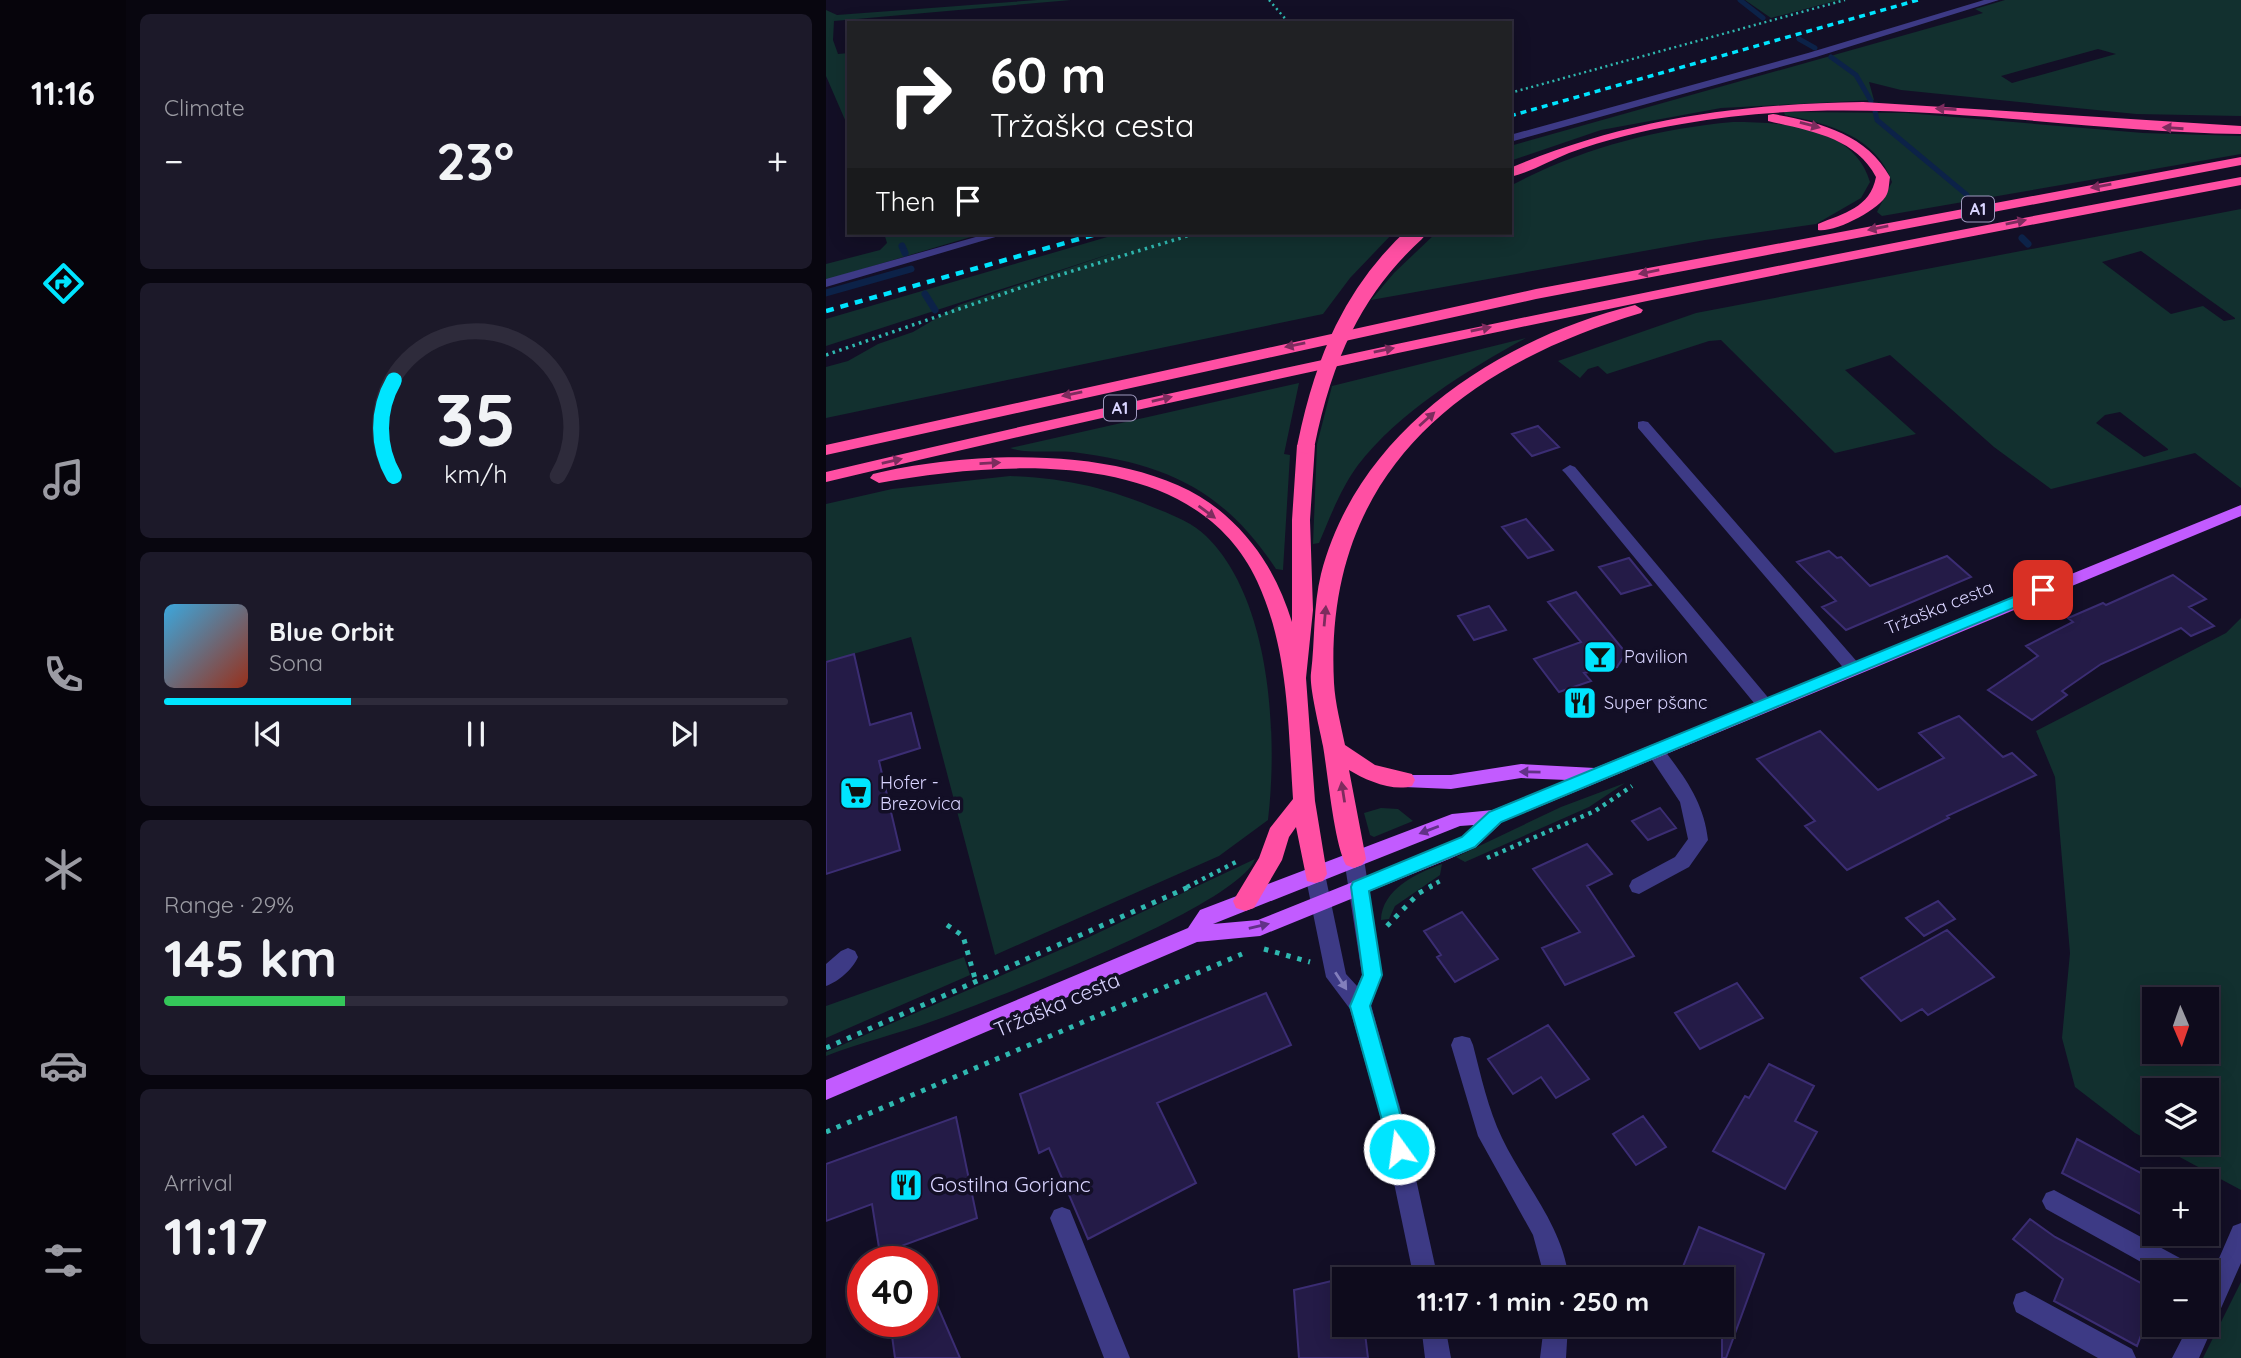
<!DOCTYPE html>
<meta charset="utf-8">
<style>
:root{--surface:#0e0b1c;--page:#1c1929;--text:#f1f3f6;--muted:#9b9ba3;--line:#2e2b3b;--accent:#00e5ff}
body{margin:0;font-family:Quicksand,sans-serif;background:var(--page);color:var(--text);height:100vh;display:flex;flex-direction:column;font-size:26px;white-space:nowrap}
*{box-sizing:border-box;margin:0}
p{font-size:23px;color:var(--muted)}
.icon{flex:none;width:38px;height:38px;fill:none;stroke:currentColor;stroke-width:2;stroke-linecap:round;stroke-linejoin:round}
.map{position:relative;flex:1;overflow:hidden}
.panel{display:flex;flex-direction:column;gap:14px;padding:14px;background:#08060f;width:700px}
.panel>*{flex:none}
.banner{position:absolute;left:21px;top:21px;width:665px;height:214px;border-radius:0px;box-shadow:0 4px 18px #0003,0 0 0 2px var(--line);background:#202124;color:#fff;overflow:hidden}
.needle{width:46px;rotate:178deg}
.controls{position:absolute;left:1316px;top:987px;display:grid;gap:14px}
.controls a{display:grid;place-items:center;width:77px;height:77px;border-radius:0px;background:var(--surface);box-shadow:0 4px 18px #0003,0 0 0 2px var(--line);font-size:35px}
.speed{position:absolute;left:21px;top:1246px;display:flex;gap:14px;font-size:35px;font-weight:700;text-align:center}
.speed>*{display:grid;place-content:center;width:91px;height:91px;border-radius:50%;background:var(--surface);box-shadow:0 4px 18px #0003,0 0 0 2px var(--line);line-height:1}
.speed .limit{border:10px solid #d22;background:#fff;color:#111}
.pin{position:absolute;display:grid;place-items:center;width:60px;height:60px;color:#fff;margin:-30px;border-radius:14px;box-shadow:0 4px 10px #0006}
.me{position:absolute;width:77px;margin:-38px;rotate:346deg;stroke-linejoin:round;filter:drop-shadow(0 0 5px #0008)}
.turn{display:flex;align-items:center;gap:24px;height:147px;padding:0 28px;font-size:32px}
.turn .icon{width:91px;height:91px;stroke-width:2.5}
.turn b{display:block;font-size:49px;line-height:60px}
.then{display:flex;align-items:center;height:66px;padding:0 28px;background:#0003;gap:14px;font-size:26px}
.big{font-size:52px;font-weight:700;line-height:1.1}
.panel .tile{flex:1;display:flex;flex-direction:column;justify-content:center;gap:10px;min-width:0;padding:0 24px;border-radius:10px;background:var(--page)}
.panel .dial{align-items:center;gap:0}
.dial svg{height:182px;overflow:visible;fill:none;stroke:var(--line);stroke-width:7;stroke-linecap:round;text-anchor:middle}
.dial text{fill:var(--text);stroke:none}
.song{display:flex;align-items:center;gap:21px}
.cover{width:84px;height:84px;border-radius:10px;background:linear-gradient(135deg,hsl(200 70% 55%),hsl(10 70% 35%))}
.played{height:7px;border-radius:4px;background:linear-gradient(90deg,var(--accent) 30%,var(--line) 30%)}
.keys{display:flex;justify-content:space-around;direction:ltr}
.heat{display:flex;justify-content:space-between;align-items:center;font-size:38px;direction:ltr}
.charge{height:10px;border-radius:5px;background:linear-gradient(90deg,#34c759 29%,var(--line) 0)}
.trip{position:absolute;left:506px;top:1267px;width:402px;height:70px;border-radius:0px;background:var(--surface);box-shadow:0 4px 18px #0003,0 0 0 2px var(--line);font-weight:700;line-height:70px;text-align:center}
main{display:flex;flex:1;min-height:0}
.dock{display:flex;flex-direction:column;width:126px;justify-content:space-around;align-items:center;background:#06040b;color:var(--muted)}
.dock .icon{width:49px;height:49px}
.dock .selected{color:var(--accent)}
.dock b{font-size:32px;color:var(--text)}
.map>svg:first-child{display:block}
.green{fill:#12302f;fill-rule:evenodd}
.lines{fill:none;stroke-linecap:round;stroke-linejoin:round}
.stream-far1{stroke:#0c2248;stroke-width:5}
.stream{stroke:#0c2248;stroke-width:7}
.building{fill:#241b47;stroke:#3b2d73;stroke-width:2}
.path-far3{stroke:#2fb8b0;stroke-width:2.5;stroke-dasharray:2 3.5;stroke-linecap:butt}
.path-far2{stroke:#2fb8b0;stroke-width:3.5;stroke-dasharray:2.5 4.5;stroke-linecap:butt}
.path-far1{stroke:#2fb8b0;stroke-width:4.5;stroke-dasharray:3.5 5;stroke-linecap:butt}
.path{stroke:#2fb8b0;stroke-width:5;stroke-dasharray:4.5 7;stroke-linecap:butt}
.minor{fill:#3d3a85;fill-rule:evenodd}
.major{fill:#c25bff;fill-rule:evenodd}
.highway{fill:#ff4fa3;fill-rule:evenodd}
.rail-far1{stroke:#00e5ff;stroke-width:3.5;stroke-dasharray:6 5;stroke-linecap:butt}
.rail{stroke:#00e5ff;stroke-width:4.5;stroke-dasharray:8 7;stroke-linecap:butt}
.highway-bridge{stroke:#ff4fa3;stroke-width:17}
.oneway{fill:#7d2c5e}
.oneway2{fill:#623188}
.oneway3{fill:#837fbc}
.route{fill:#00e5ff;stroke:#0095a6;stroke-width:2}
.labels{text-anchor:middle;stroke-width:7;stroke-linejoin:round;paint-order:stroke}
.shield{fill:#130f26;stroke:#9e99be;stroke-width:2}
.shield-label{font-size:16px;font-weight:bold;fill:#d9d4ff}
.street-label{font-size:18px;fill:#d9d4ff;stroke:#130f26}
.poi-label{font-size:18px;fill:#d9d4ff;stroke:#130f26;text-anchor:start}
.near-street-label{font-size:21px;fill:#d9d4ff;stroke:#130f26}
.near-poi-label{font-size:21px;fill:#d9d4ff;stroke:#130f26;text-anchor:start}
</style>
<main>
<nav class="dock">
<b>11:16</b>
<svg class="icon selected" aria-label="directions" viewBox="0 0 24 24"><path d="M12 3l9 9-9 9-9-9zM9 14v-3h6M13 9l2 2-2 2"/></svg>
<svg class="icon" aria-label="music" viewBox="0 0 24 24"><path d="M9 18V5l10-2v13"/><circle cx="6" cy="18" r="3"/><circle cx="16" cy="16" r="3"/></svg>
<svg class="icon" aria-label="phone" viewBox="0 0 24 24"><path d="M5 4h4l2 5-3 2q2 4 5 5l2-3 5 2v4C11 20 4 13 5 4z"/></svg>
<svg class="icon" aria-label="climate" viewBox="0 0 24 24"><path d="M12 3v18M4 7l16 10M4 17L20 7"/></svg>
<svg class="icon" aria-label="car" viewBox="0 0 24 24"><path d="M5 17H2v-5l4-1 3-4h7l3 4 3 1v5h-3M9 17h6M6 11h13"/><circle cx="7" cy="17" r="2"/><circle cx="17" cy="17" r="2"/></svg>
<svg class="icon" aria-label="filters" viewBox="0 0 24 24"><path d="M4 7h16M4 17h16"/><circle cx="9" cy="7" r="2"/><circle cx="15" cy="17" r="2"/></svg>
</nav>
<section class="panel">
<div class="tile"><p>Climate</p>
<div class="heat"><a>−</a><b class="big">23°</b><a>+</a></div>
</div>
<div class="tile dial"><svg viewBox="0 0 100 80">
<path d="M14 69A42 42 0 1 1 86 69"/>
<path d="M14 69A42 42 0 0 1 14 27" stroke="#00e5ff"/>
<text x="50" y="56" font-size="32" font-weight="700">35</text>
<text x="50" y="72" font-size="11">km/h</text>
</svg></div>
<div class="tile">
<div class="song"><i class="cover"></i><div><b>Blue Orbit</b><p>Sona</p></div></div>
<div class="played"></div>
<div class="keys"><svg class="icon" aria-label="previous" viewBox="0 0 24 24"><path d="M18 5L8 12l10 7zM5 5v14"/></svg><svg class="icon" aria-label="pause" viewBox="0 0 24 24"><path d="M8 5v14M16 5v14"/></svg><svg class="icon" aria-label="next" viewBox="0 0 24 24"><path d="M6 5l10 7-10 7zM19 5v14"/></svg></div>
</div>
<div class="tile"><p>Range · 29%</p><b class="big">145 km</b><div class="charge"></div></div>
<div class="tile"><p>Arrival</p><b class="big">11:17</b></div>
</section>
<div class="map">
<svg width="1415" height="1358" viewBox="0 0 1415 1358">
<rect width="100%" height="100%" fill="#130f26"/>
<path class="green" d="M211,0h34l-237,21 -1,19 5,14 11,-1 -4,6 4,13v57l-23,-53v-66l11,5z
M919,0h94l-68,18z
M1179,0h236v116l-105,-2 -235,-24 -32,-8 5,18 -153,8 -120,22 -91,31v-15l473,-133 -8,-4zM1272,49l18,5 -104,29 -11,-7z
M958,112l122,1 237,20 98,3v18l-359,62 -5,-4 15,-30c-16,-46 -63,-58 -107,-67z
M907,122c50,0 121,4 137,60l-9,16 -45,26 -111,16 -334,60 23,-27 42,-40h74v-47c70,-37 145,-57 223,-64z
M1415,209v279l-46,-35 -144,36 -57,-42 -104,-92 -45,15 71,64 -81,19 -114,-113 -12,1 -102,33 -9,-8 -10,3 -8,9 -22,-17 138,-48zM1315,251l94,67v1l-11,2 -21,-15 -32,8 -69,-52zM1294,412l48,37v1l-24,7 -48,-34 9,-8z
M58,233h100l-158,47v-16l54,-14 7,-7z
M295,233h272l-43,45 -27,36 -497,104v-51l22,-6 30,-17 35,-12 46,-27 163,-55 -296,96v-27z
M700,338c-59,32 -127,74 -168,127 -17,23 -28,52 -39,78l-6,1 4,-100 15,-58z
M473,383l-15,71 6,1 -7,115 -7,-1c-53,-80 -110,-105 -203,-117 -19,-2 -46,2 -63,-4z
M184,476c56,2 98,12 150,34 15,6 34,14 46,26 65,63 72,199 62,284l-49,36 -224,99 -84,-318 -85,25v-158l66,-15z
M1415,618v572l-106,-57 -60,-46 -13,-49 8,-85 -15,-176 -19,-46 190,-98zM1328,999h53v53h-53zM1328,1090h53v53h-53z
M799,783l-36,24 -124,55 -9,-5 105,-50z
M555,808l17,1 15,12 -39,16 -4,-2 -6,-22z
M429,859c-17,47 -266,142 -322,162 -35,13 -72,21 -107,35v-4l259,-113z
M616,864l-2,11 -45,31 -6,13 -8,1c1,-31 36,-47 61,-56z
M138,957l6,18 -144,63v-32z
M1415,1282v76h-38z"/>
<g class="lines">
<path class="stream-far1" d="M914,0l23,18
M973,39l16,9
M1005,57l25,18 15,26
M1049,111l2,9 90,75"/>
<path class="stream" d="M1196,238l6,6
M76,246l3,7
M0,293l85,-24
M99,294l10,16"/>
</g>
<path class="building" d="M712,426l21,21 -27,9 -20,-22z
M700,519l27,31 -25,8 -26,-31z
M1003,551l8,7 4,-1 29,29 77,-30 24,21 -125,53 -24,-23 14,-6 -39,-39z
M803,558l22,27 -30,9 -22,-27z
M1347,575l33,24 -17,8 25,19 -23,10 -10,-8 -80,36 -39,27 5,4 -35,25 -44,-30 50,-34 -12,-10 47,-24 -5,-4 35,-15 3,2z
M750,592l50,61 -9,14 -33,6 7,8 -32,11 -25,-33 47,-17 -33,-40z
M663,606l17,24 -32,10 -16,-24z
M28,654l16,71 41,-12 9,35 -41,13 21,89 -74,24v-212z
M1133,716l44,41 9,-4 24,22 -89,41 2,2 -102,52 -42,-44 10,-5 -58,-62 63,-28 58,59 66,-32 -25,-25z
M834,808l16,20 -28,12 -16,-19z
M761,844l25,30 -25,12 47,70 -69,29 -23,-37 38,-16 -47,-63z
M1112,901l17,18 -31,17 -18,-18z
M636,912l36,47 -43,23 -18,-25 4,-2 -17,-24z
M1121,930l47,47 -66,38 -6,-6 -21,12 -40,-43z
M911,983l26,35 -63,31 -25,-36z
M440,993l25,52 -134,58 39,80 -108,56 -39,-91 -10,5 -19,-59z
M722,1025l41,54 -33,19 -15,-21 -28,17 -25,-35z
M943,1064l45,22 -19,35 22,11 -32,57 -72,-38 32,-55 4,2z
M817,1116l23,31 -30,18 -23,-31z
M130,1117l21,101 -97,36 -8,-50 -46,17v-57z
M1251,1139l77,41v41l-92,-48z
M1204,1219l25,18 99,53v11l-17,45 -83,-45 9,-22 -50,-40z
M873,1227l65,27 -38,104h-4v-79h-44z
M96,1270l38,88h-65l-5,-37h32z
M518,1278v47h20l4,33h-69l-5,-68z"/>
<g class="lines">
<path class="path-far3" d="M443,0l20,23
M684,93l335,-93"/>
<path class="path-far2" d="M0,355l217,-75 154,-47"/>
<path class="path-far1" d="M661,858l108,-47 37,-25
M361,887l53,-27
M603,887l15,-8"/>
<path class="path" d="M121,925l16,11 13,46
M561,926l32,-33 13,-7
M438,949l46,13
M0,1048l365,-162
M0,1132l416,-178"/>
<path class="minor" d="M1158,0h15l-183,57 -306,85v-7l298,-82z
M164,233h19l-183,54v-8z
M817,421l5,1 211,242 3,4 -3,4h-12l-209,-244v-6z
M744,465l5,2 196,234 3,4 -3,4h-12l-194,-236 -3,-3z
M829,744l6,2c23,30 43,56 47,94l-19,27 -50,27 -7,-2 -3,-6 3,-6 43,-23 13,-18 -8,-37 -34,-51 3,-5z
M528,851l7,3 3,5 18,116 -11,30 30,106 37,168h-24l-35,-168 -29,-102 -24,-32 -21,-103 3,-5 7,-3 7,3 3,5 21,100 11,12 5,-11 -18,-116 3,-5z
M22,948l7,3 3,6c-5,12 -20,25 -32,29v-22l15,-13z
M636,1036l8,2 3,7c8,31 15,64 29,93 23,48 60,86 67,141h-24l-12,-44 -55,-99 -27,-91 3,-7z
M1228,1190l137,74 3,8h-35l-113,-63 -4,-8 4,-8z
M236,1207l8,3 60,148h-26l-54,-140 4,-8z
M1415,1223v40l-42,95h-27l17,-33h18v-39l26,-60z
M1199,1291l107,58 4,9h-38l-82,-46 -3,-9 3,-9z
M595,1325h24l6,33h-26z
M718,1325h24l-2,33h-26z"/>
<path class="major" d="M1415,505v11l-739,306 -26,25 -27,12 -189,77 -63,6 -371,158v-20l362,-152 12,-18 252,-96 41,-4 74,-30 -46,-2 -70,11 -47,-2 -7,-2 -2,-5 2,-5h54l70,-11 74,4zM648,825l-12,12 -27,12 -177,71 -45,4 247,-98z"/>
<path class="highway" d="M1037,102l378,24v8c-187,-3 -373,-44 -559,-10 -38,6 -77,16 -113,29 -20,8 -38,19 -59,24v-9c117,-49 227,-64 353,-66z
M947,114c46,8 94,20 117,63 -1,6 -1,13 -3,17 -7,16 -53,39 -69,36v-6c26,-11 52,-16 58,-47 -21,-40 -67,-46 -108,-56v-6z
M1415,157v8l-705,134 -710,156v-10l710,-156z
M1415,177v8c-474,89 -946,185 -1415,297v-10c469,-111 941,-207 1415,-295z
M809,305l8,5 -2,3c-184,55 -318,163 -307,370 1,20 7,42 11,62l30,20 37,9 3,6 -3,6c-19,6 -47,-6 -63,-16l17,89 -4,6 -8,3 -8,-3c-12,-22 -18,-90 -23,-119 -3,-16 -14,-59 -12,-73 4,-32 2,-67 10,-99 37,-144 177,-235 314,-269z
M480,440l9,5 -5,75 3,90 -7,68 9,123 12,73 -4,7 -8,2 -8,-2 -11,-54 -7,10 -7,23 -28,48 -9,3 -9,-3 -3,-7 26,-43 11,-30 23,-29c-5,-74 -4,-149 -36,-218 -63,-136 -258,-120 -378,-98l-9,-5 3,-4c98,-24 272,-31 352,41 34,30 54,65 67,107v-102l5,-75z"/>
<path class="rail-far1" d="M684,116l408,-116"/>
<path class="rail" d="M0,311l274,-78"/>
<path class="highway-bridge" d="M480,445c17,-84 46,-154 110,-212"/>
</g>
<defs><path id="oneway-solid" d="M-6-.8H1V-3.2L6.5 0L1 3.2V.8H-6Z" transform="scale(1.75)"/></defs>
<g class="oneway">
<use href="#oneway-solid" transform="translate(1120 109) rotate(-177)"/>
<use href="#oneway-solid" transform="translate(984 125) rotate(15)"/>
<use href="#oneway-solid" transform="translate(1347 128) rotate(-176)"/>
<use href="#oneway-solid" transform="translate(1275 186) rotate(170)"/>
<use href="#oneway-solid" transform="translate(1190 222) rotate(-11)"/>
<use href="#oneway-solid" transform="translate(1052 228) rotate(169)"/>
<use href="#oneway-solid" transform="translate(823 272) rotate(169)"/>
<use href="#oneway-solid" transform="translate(655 329) rotate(-12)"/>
<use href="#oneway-solid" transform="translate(469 345) rotate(168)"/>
<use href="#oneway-solid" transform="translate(558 350) rotate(-12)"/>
<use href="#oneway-solid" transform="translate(246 394) rotate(168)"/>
<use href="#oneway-solid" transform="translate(336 399) rotate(-13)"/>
<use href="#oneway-solid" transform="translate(601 419) rotate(-42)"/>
<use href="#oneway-solid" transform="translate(66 461) rotate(-13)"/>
<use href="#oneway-solid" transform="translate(164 463) rotate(-3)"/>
<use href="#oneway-solid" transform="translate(381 512) rotate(36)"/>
<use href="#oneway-solid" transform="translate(499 616) rotate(-85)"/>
<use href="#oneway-solid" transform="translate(517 792) rotate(-99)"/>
</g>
<g class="oneway2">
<use href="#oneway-solid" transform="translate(704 772) rotate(-179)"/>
<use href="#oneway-solid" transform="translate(603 830) rotate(159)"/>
<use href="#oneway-solid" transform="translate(433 926) rotate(-13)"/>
</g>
<use class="oneway3" href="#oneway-solid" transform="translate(515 981) rotate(57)"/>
<path class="route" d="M1217,585l8,5 -2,3 -548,229 -26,25 -106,44 13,84 -12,31 40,143 -3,7 -8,3 -7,-3 -42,-150 13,-31 -12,-88 2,-5 109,-45 27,-25z"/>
<defs>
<symbol id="bar-square" viewBox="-11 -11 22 22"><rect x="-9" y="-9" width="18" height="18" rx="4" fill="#00e5ff" stroke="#130f26"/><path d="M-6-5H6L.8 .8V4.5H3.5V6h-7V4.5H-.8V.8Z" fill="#111"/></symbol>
<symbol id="restaurant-square" viewBox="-11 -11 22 22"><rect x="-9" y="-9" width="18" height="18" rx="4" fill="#00e5ff" stroke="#130f26"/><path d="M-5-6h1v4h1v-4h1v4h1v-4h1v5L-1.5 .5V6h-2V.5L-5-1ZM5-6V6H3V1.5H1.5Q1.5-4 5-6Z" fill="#111"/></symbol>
<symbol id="supermarket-square" viewBox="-11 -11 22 22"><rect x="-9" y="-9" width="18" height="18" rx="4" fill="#00e5ff" stroke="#130f26"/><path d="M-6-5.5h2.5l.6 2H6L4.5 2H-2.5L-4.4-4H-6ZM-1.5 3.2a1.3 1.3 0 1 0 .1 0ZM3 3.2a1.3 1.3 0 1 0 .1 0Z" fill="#111"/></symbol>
</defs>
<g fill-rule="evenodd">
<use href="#bar-square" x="755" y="638" width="38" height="38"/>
<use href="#restaurant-square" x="735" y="684" width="38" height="38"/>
<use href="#supermarket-square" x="11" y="774" width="38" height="38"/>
<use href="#restaurant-square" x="61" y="1166" width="38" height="38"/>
</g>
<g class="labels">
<g class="shield">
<rect x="1136" y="196.5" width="32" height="25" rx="5"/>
<rect x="278" y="395.5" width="32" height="25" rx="5"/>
</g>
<g class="shield-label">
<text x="1152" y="215">A1</text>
<text x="294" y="414">A1</text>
</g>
<g class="street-label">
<text transform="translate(1113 608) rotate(-22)" y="6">Tržaška cesta</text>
</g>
<g class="poi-label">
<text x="798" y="663">Pavilion</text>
<text x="778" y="709">Super pšanc</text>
<text x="54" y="789">Hofer -<tspan x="54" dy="21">Brezovica</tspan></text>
</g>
<g class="near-street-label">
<text transform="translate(231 1005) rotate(-23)" y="7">Tržaška cesta</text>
</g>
<g class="near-poi-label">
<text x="104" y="1192">Gostilna Gorjanc</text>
</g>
</g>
</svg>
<div class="controls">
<a><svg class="needle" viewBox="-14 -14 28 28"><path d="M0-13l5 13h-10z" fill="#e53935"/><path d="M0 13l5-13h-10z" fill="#9b9ba3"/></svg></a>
<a><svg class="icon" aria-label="layers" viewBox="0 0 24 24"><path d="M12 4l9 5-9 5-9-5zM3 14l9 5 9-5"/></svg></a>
<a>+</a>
<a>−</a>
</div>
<div class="speed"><div class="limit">40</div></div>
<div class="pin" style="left:1217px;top:590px;background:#d93025"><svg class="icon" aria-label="arrive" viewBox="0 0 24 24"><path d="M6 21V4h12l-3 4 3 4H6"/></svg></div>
<svg class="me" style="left:573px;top:1149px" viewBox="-20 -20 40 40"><circle r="17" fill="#00e5ff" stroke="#fff" stroke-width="3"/><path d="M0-11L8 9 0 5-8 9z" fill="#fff"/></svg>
<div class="trip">11:17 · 1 min · 250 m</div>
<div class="banner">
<div class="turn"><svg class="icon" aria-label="right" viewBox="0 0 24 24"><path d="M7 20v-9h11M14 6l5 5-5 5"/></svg><div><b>60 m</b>Tržaška cesta</div></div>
<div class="then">Then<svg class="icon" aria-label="arrive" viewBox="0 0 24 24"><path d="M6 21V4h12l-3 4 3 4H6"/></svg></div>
</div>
</div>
</main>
